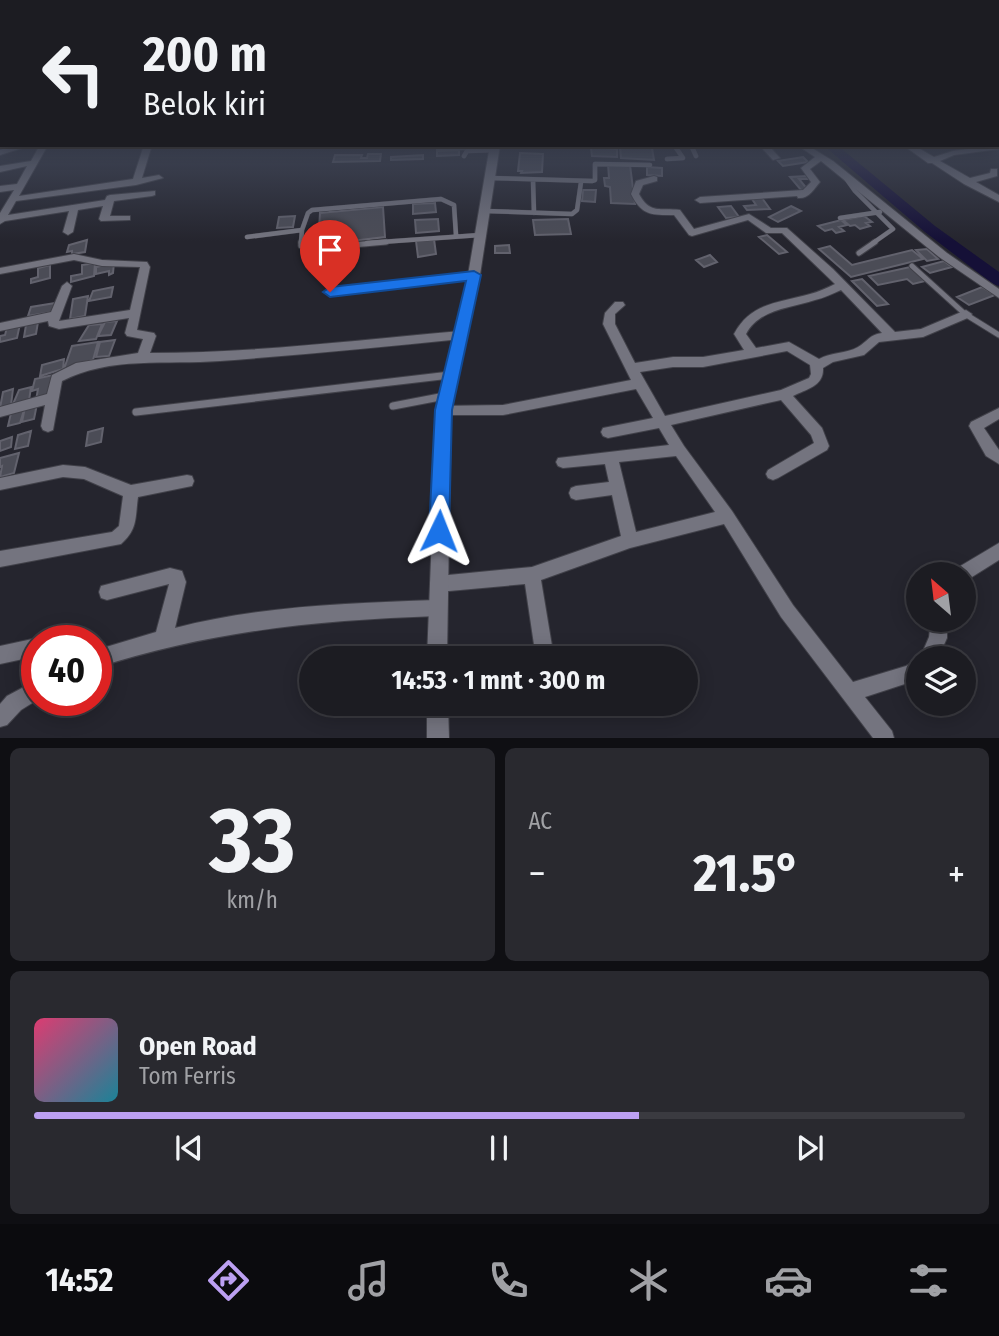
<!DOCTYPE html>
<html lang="id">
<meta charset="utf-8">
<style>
:root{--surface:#1c1c22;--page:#29292f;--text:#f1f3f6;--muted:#a0a1a5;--line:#3a3a40;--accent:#bca0f2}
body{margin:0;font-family:"Fira Sans Condensed",sans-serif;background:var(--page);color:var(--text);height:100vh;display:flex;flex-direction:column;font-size:26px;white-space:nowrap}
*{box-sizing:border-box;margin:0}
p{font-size:23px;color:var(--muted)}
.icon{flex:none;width:38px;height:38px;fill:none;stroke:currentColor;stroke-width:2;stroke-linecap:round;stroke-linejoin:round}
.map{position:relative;height:738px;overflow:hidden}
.details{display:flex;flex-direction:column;gap:10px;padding:10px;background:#0f0f13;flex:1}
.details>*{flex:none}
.hud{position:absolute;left:0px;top:0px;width:999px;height:147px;box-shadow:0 4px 18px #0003,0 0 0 2px var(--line);background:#1c1c22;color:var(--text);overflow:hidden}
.needle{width:46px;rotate:332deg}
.buttons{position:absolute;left:906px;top:562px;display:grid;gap:14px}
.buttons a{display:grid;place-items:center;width:70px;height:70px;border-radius:50%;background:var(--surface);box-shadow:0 4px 18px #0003,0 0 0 2px var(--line);font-size:35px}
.speed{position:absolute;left:21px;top:625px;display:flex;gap:14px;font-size:35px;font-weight:700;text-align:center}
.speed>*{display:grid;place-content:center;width:91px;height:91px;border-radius:50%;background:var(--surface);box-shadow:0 4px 18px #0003,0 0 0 2px var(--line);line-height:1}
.speed .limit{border:10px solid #d22;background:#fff;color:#111}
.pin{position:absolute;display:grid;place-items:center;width:60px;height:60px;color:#fff;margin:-72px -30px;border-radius:50% 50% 50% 0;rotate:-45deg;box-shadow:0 0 7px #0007}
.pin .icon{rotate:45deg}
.me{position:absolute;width:77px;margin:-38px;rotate:2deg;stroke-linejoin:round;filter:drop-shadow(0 0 5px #0008)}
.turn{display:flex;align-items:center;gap:24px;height:147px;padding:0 28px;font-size:32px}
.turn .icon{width:91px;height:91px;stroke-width:2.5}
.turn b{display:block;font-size:49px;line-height:60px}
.big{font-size:52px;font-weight:700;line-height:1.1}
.details .widget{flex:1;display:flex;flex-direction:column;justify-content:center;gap:10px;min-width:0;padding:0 24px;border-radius:10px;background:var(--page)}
.details .dial{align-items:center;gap:0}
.dial b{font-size:91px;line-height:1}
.song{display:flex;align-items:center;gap:21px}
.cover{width:84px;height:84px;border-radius:10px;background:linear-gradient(135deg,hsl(340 70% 55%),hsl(190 70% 35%))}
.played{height:7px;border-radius:4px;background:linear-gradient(90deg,var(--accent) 65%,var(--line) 65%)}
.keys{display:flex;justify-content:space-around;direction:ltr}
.heat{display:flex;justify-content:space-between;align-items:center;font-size:38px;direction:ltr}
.details .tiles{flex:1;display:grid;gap:10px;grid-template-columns:1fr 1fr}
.widget:last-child{grid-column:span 2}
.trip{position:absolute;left:299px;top:646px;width:399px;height:70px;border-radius:35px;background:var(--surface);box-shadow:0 4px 18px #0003,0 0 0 2px var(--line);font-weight:700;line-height:70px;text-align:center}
.dock{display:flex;height:112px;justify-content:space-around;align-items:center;background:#0b0b0e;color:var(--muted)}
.dock .icon{width:49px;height:49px}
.dock .active{color:var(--accent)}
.dock b{font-size:32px;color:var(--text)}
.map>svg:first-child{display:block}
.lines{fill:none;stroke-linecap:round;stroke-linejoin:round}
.river{fill:#151037;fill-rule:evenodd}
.building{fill:#4b4c56;stroke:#62626d;stroke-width:2}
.service-far2-casing{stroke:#414149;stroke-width:5}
.service-far1-casing{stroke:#414149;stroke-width:7}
.service-casing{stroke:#414149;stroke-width:9}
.minor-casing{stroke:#414149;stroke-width:2}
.tertiary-casing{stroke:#414149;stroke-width:2}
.service-far2{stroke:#74747f;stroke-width:4.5}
.service-far1{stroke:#74747f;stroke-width:5}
.service{stroke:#74747f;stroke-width:7}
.minor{fill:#74747f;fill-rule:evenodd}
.tertiary{fill:#74747f;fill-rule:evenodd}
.route{fill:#1a73e8;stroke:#114b97;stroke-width:2}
</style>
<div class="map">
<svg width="999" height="738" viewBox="0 0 999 738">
<rect width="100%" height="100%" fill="#25252e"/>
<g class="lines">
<path class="river" d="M823,145h14l98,81 64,46v14l-6,-2 -68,-52z"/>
</g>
<path class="building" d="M470,145v4l-33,1v-3l8,-2z
M595,147l22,2v8l-25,-1 -1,-8z
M620,147l32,1 2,12 -33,-2z
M459,150v5l-22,1v-5z
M520,153l23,1 -1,18 -21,1 1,-2h-4z
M368,154h13l-1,7 -47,1 2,-7h27l-1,3h6z
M423,155v4l-32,1v-3z
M803,157l5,5 -25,4 -5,-5z
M608,164l22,1 5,39 -24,-1 -1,-16 -5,-1 -1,-8h5z
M647,167l15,1v8l-15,-1z
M807,176l3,3h-11l9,11h-7l-11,-13z
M583,190h13l-1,12 -13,-1z
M762,198l8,11 -23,1 -3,-4 12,-1 -4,-6z
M435,203l1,9 -23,2v-10z
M731,206l8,11 -13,1 -8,-11z
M791,206l10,5 -23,11 -9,-5z
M383,207l2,30 -67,8 2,-32z
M295,216l-2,11 -16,1 2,-11z
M864,216l8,6 -6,1 4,3 -10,3 -5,-4 -5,1 -7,-6z
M438,219l1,12 -23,2 -1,-13z
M568,219l3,15 -36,1 -2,-15z
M841,220l6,5 -8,2 5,4 -8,2 -4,-4 -7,2 -7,-5z
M767,235l20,17 -8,2 -20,-17z
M434,239l2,15 -18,3 -2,-16z
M87,240l-2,12 -13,2v-3l-5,1 2,-7z
M509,245l1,8h-15v-7z
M357,246l-1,9 -47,4 1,-9z
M830,246l22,19 60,-15 11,9 -72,18 -32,-28z
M927,249l11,10 -11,2 -11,-11z
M710,255l7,7 -13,5 -8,-7z
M944,261l8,6 -22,6 -8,-6z
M95,263l-1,13 -23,6v-6l11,-2v-9z
M114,263l-1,10 -4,2v-4l-13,3v-7z
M50,265v13l-19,5v-4l7,-2v-9z
M910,267l19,13 -16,4 -6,-5 -29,6 -9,-9z
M862,279l26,25 -11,2 -25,-25z
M113,287l-2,10 -22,4 4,-10z
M982,287l13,8 -26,10 -12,-8z
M88,296l-3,20 -15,3 3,-20z
M55,303l-3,9 -24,4 3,-9z
M117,321l-6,14 -13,1 7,-14z
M38,322l-2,12 -12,3 2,-12z
M20,324l-3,14 -17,4v-6l5,-1 2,-8z
M102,324l-6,15 -17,2 10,-16z
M115,340l-6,16 -13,1 4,-15z
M98,342l-5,18 -8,2 -2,4 -19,3 8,-23z
M64,359l-1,10 -23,7 2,-11z
M53,375l-3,18 -14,7 2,-11 -6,2 3,-12z
M31,387l-2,14 -16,3 6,-14z
M13,389l-2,16 -11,3 3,-16z
M37,404l-3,15 -12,3 3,-15z
M24,410l-4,13 -12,3 3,-13z
M103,428l-2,14 -15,4 2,-14z
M31,431l-3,15 -13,3 3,-14z
M12,437l-1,10 -11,4v-10z
M19,453l-5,20 -14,4 2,-11 -2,1v-9z"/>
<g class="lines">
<defs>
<path id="service-far2" d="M691,145l5,11
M464,156l3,-5 28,-1
M667,159l16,-1 -9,-13
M845,177l10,14 38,38 -20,14
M489,178l103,3 3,-1v-16l55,1
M533,180l1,33
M485,211l87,3 5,-4 4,-28
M840,218l40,-6
M302,230l6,-17 4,-3 129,-11 13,6 2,30
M247,237l55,-7 -1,13
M367,243l113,-8"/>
<path id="service-far1" d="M301,242v4l7,3 78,-7
M859,253l16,-11
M912,266l53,48 34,21
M330,292l144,-17"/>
<path id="service" d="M393,406l52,-10
M136,412l314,-37"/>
<path id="minor" d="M18,145h14l-32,10v-5z
M40,145h8l-29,51 114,-17 11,-34h8l-10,33 17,-3 4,3 -27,7 -120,16 -8,14 97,-15 2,-4 3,-1 45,-4v4l-3,1 -38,5 -4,15h20v4l-29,1 -2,-2 4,-13 -25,4 -5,22 -5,3 -5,-3 6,-21 -64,10 -5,3v-11l14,-23 -14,2v-6l17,-2 10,-18 -27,6v-6l31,-5z
M759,145h9l12,13 -7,2z
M797,145h10l26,16 114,92 52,36v9l-60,-41 -118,-96 -11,8 10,13c-6,7 -11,17 -22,16l-1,-2 -97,7 -5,-3 5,-3 103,-7 8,-8 -10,-14 14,-11z
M903,145h10l21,12 19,-6 46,-6v4l-45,6 -14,6 30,17 20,-5 1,-4h6v7l-21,6 23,13v7l-35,-18 -32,-21h-4z
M654,176l3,1v4l-14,4 -4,9c11,21 22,13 41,16l14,19 55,-15 22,14h16l46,41 62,63 26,-3 45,-19 6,4 -2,3 -47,20 -44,5 -15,13 -31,7 -10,6c1,18 -16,21 -30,28l29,32 7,18 -2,4 -49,28 -5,2 -5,-2 -2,-4 2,-4 46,-27 -3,-8 -30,-35 -110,25 13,21 48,65 61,94 60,77 53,-16 13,-7 -2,21 -52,17 27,34 2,7h-21l-92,-121 -57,-93 -94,24 -89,32 13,78h-18l-11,-74 -87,8 -6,-2 -2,-6 2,-6 6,-2 94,-9 89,-31 -9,-41 -36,5 -5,-2 -2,-5 2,-5 5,-2 33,-4 -4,-18 -42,4 -5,-2 -2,-4 2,-4 111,-13 -10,-17 -51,10 -5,-2 -2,-4 2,-4 50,-10 -17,-29 -133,26h-59l-5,-1 -2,-4 2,-4 64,-1 128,-25 -28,-56 2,-11 10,-11h8l2,3 -10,9v10l20,39 38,-6h30l41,-7 -10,-16c17,-32 45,-31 76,-40 8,-2 17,-6 25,-10l-53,-51h-16l-18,-13 -56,16 -3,-1 -15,-20c-22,0 -32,1 -43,-21l5,-13zM841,290l41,43c-12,1 -15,9 -24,14 -12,7 -27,5 -39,12l-30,-17 -33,6 -10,-14c13,-25 45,-26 69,-34 9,-2 17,-6 26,-10zM787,351l23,14 1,9 -2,4 -28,12 -116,26 -25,-44 33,-5h30zM676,456l39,56 -79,20 -17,-70z
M74,254l28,6 45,2 3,5 -13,63 17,3 2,3 -6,17c104,0 208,-13 311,-22l6,4 -6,4c-80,8 -161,16 -241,22 -53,4 -110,-5 -158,20l-9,49 -5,2 -5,-2 -2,-4 4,-21 -45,12v-10l47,-13 5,-19 24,-12 62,-10 5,-14 -16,-3 -2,-3 4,-15 -70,11 -10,-3 -1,-5 -48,10v-8l51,-11 11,-26 5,-4 5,4 -13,35 71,-11 10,-43 -38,-1 -28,-6 -74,14v-6z
M999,408v11l-15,9 15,22v14l-13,-8 -17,-30 2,-4z
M63,465l22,2 46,18 56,-10 5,1 2,5 -2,5 -5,1 -49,10c-3,21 0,32 -17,47l-121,23v-16l112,-19 7,-6 4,-30 -39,-17 -21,-2 -63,13v-12z
M999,543v17l-35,22v-8h-9l2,-6z
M170,568l12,3 4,11 -11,46c85,-22 174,-25 262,-28l6,2 2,6 -2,6 -6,2c-119,4 -227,15 -341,52v-18l60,-18 13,-48 -62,16 -6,-2 -2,-6 2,-6z
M931,620h16v18l-9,20h-18l9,-21z
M37,638l5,2h-5v16l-37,8v-18z
M37,680v20l-16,10 -14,15 -7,2v-23l7,-8z"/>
<path id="tertiary" d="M490,145h10l-20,130 -29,135 -4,248h-20l10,-248 31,-135z
M427,704h21l1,34h-22z"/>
</defs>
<use href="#service-far2" class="service-far2-casing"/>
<use href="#service-far1" class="service-far1-casing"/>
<use href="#service" class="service-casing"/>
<use href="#minor" class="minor-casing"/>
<use href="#tertiary" class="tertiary-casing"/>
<use href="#service-far2" class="service-far2"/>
<use href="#service-far1" class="service-far1"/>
<use href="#service" class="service"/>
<use href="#minor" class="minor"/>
<use href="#tertiary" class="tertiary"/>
</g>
<linearGradient id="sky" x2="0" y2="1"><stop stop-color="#141419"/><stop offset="0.57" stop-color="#404657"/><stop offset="1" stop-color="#404657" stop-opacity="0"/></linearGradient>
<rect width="999" height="241" fill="url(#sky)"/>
<path class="route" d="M474,271l7,4 -29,135 -3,121 -3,6 -7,3 -7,-3 -3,-6 6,-121 31,-129 -136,16 -7,-5 7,-5z"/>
</svg>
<div class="buttons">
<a><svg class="needle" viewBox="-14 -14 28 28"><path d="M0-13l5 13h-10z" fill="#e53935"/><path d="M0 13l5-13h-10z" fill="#a0a1a5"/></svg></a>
<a><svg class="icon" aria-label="layers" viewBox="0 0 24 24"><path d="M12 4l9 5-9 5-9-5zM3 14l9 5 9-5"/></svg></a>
</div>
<div class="speed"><div class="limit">40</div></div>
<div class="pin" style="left:330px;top:292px;background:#d93025"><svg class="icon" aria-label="arrive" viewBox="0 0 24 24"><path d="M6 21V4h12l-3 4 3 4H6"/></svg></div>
<svg class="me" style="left:439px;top:531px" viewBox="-20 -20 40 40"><path d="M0-17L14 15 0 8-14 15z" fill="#1a73e8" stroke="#fff" stroke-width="4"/></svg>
<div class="trip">14:53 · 1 mnt · 300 m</div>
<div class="hud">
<div class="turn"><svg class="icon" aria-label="left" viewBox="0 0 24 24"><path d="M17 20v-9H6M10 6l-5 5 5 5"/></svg><div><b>200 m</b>Belok kiri</div></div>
</div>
</div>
<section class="details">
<div class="tiles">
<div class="widget dial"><b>33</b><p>km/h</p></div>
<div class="widget"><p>AC</p>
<div class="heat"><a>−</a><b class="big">21.5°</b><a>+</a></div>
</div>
<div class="widget">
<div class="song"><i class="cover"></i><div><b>Open Road</b><p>Tom Ferris</p></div></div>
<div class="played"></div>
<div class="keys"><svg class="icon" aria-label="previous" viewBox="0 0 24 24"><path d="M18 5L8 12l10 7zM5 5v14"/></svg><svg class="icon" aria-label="pause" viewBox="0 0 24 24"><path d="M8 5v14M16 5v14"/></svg><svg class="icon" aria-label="next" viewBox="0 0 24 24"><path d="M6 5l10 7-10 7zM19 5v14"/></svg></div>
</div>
</div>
</section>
<nav class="dock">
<b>14:52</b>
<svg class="icon active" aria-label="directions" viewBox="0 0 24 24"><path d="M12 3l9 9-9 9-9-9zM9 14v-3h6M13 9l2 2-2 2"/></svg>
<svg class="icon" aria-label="music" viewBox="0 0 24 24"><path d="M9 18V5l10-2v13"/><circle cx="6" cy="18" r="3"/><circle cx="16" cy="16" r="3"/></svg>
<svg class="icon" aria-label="phone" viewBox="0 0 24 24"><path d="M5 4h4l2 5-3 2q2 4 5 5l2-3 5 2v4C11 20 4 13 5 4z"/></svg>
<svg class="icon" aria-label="climate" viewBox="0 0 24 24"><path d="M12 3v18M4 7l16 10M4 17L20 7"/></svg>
<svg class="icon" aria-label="car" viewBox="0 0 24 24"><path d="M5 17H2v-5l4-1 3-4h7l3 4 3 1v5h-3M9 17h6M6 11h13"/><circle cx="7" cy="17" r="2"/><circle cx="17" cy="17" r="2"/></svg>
<svg class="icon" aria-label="filters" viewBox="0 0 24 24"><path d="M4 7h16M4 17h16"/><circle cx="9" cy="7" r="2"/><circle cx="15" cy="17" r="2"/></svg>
</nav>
